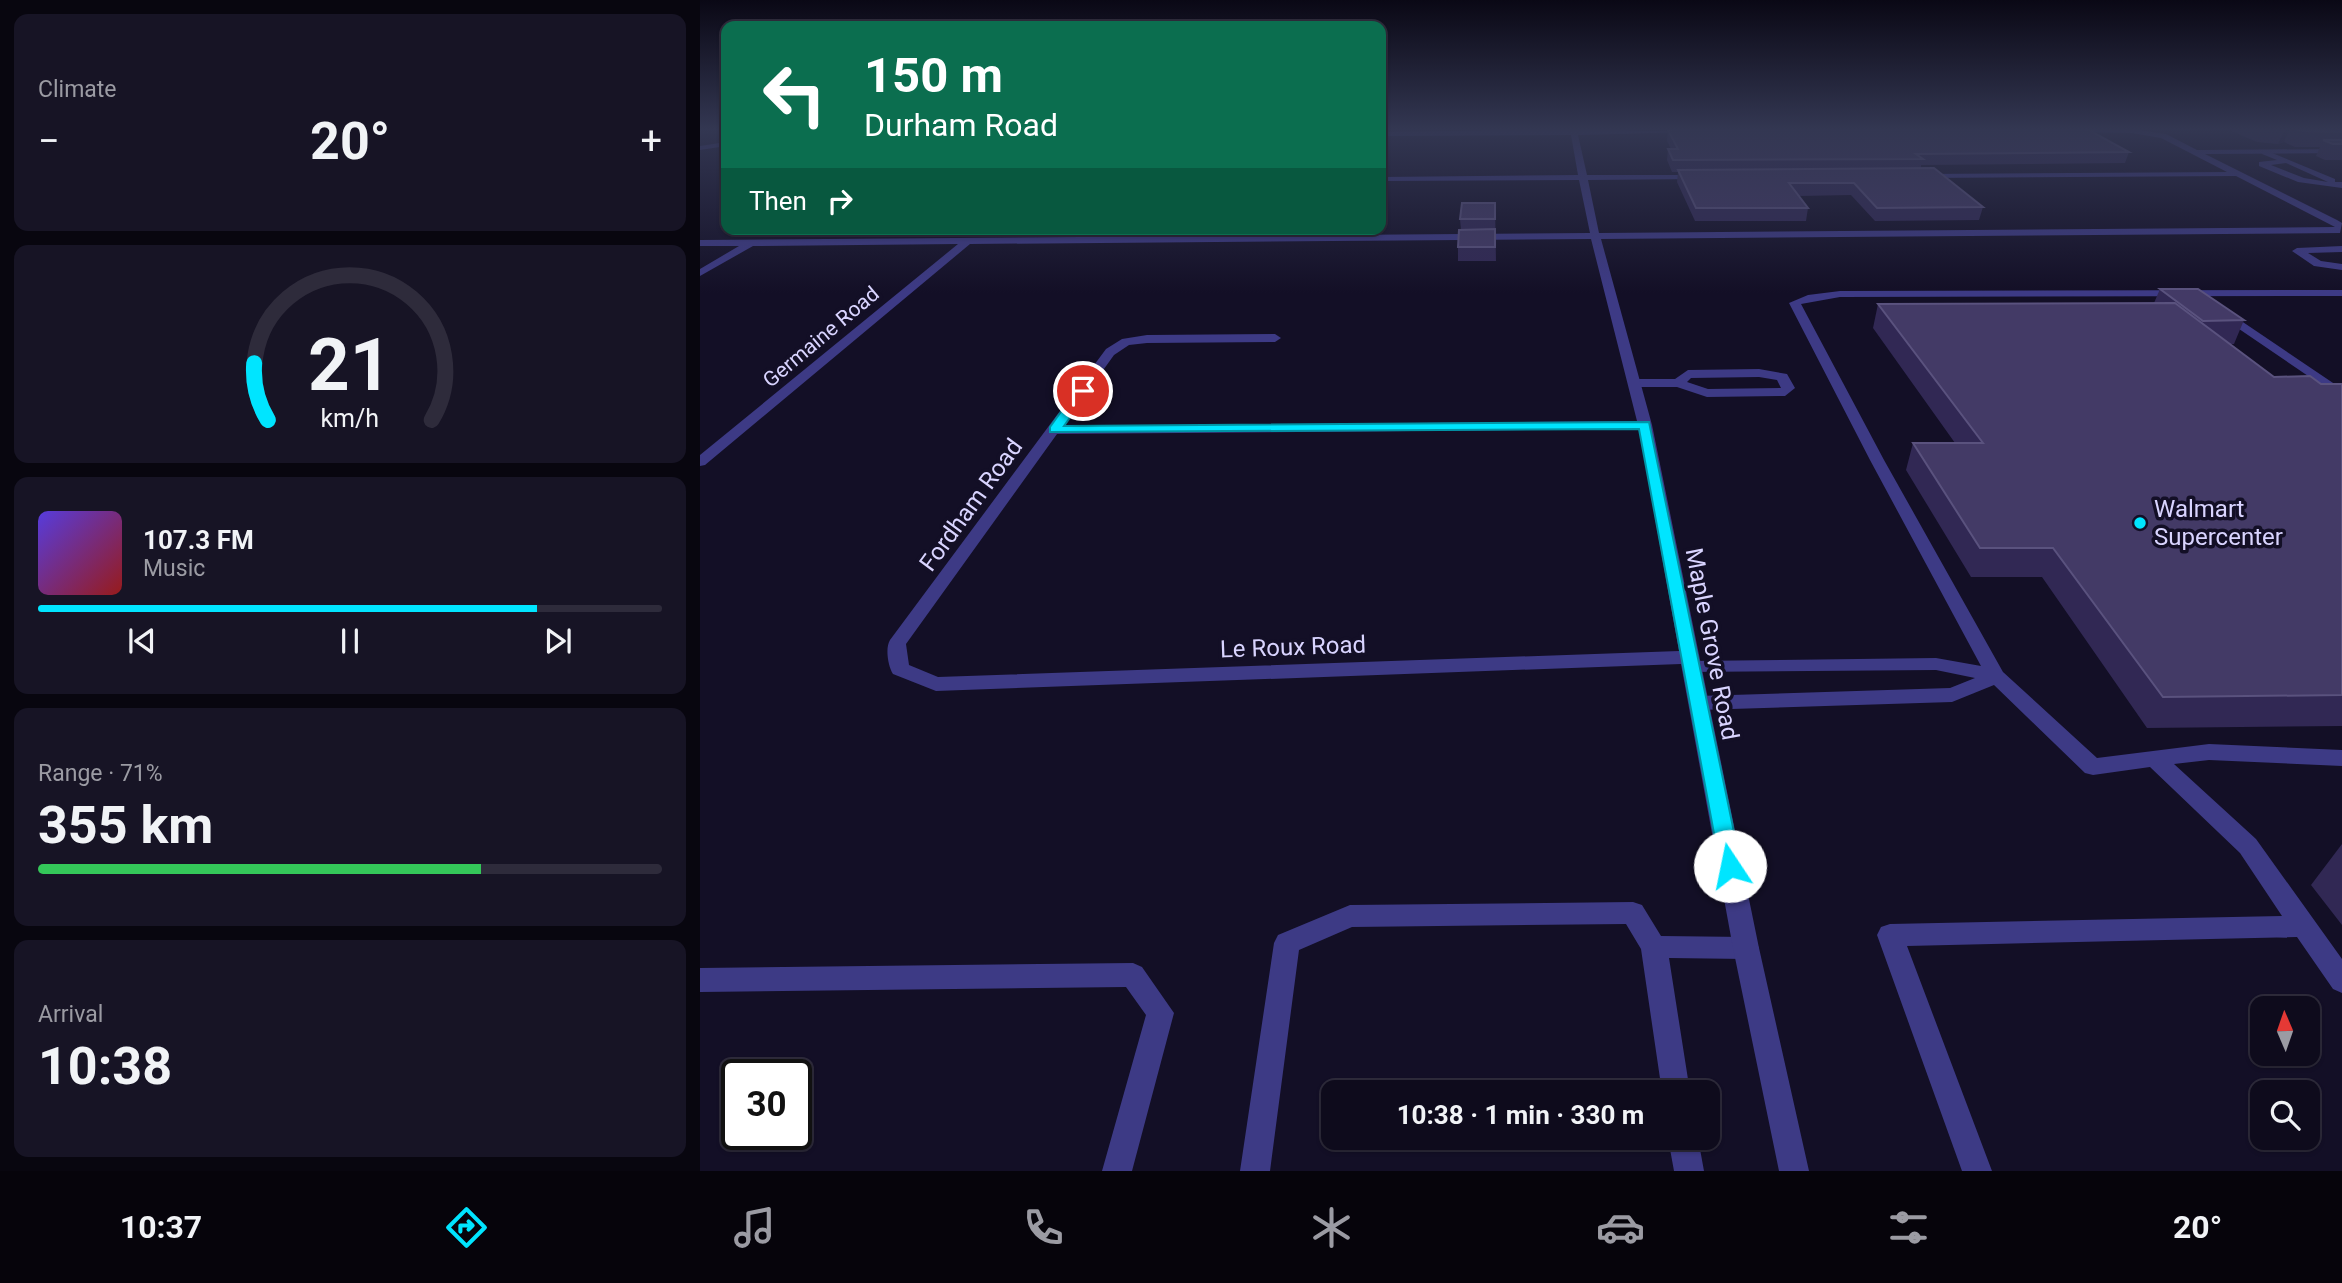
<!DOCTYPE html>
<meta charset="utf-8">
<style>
:root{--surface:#0e0b1c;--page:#171425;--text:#f1f3f6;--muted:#9b9ba3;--line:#2e2b3b;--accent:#00e5ff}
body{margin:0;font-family:Roboto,sans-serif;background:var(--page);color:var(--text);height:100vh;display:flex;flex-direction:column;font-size:26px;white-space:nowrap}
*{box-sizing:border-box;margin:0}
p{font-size:23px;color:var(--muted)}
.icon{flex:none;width:38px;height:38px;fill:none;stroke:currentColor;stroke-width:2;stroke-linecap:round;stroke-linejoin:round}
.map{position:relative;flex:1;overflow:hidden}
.sheet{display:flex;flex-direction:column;gap:14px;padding:14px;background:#08060f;width:700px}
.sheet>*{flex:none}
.guide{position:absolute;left:21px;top:21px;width:665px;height:214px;border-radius:14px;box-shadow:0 2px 5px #0004,0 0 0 2px var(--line);background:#0b6e4f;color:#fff;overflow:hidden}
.needle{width:46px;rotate:358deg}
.controls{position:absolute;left:1550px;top:996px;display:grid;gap:14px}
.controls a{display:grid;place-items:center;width:70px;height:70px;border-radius:14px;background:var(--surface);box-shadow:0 2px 5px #0004,0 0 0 2px var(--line);font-size:35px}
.speed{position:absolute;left:21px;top:1059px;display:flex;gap:14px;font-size:35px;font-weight:700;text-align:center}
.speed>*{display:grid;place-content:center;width:91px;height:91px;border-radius:50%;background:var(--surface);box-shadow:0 2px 5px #0004,0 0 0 2px var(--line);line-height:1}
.speed .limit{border:4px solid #111;border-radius:10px;background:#fff;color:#111}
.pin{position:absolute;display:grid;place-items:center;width:60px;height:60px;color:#fff;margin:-30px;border:4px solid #fff;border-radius:50%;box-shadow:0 2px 7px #0007}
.me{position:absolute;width:77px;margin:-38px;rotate:349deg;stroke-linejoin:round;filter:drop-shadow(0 0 5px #0008)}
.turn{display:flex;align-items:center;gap:24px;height:147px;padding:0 28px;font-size:32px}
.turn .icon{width:91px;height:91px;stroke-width:2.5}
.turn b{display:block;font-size:49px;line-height:60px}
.then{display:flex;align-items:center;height:66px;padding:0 28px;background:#0003;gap:14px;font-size:26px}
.big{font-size:52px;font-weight:700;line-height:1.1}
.sheet .tile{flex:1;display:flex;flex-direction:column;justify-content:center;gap:10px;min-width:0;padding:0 24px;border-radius:14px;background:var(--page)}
.sheet .dial{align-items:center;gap:0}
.dial svg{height:182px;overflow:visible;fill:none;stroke:var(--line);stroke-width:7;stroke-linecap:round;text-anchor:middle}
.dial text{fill:var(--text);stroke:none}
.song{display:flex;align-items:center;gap:21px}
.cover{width:84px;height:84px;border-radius:10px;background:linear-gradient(135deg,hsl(250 70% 55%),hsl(0 70% 35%))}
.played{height:7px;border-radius:4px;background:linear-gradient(90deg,var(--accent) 80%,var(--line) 80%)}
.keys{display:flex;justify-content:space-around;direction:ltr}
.heat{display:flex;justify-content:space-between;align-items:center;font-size:38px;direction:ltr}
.charge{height:10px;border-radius:5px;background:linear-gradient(90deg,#34c759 71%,var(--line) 0)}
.trip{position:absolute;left:621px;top:1080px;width:399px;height:70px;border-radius:14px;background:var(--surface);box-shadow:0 2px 5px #0004,0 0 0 2px var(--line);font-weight:700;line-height:70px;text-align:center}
.dock{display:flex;height:112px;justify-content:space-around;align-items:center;background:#06040b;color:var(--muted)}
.dock .icon{width:49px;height:49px}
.dock .active{color:var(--accent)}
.dock b{font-size:32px;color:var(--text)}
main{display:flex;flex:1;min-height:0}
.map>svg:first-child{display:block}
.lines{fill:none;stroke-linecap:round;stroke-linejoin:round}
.service{fill:#3d3a85;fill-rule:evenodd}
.minor{fill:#3d3a85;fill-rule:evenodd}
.wall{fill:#312854}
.shaded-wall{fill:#1d163a}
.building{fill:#433a66;stroke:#5a527e;stroke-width:2}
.route{fill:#00e5ff;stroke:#0095a6;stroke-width:2}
.poi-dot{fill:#00e5ff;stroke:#130f26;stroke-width:2.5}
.labels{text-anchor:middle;stroke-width:7;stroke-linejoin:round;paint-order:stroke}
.far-street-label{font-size:21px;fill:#d9d4ff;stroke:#130f26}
.street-label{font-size:24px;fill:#d9d4ff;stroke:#130f26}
.poi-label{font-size:24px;fill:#d9d4ff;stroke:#130f26;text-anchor:start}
</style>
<main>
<section class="sheet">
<div class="tile"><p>Climate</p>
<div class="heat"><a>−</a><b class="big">20°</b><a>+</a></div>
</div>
<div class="tile dial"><svg viewBox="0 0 100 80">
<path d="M14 69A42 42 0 1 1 86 69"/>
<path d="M14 69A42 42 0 0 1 8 44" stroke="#00e5ff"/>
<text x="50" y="56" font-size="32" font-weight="700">21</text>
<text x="50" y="72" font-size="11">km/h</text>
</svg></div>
<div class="tile">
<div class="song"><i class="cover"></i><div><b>107.3 FM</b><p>Music</p></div></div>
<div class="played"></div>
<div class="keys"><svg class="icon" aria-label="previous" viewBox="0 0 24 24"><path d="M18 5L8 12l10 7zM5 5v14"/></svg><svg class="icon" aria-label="pause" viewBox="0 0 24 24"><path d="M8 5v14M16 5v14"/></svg><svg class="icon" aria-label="next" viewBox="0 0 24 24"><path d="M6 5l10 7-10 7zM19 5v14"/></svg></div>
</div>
<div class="tile"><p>Range · 71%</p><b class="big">355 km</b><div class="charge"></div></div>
<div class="tile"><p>Arrival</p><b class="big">10:38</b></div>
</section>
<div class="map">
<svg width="1642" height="1171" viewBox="0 0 1642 1171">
<rect width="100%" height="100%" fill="#130f26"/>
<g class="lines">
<path class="service" d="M1565,150l70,29v3h7v6l-44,-6 -39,-16v-4l18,-2 -15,-6zM1586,163l42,19 -24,-4 -33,-13z
M1642,246v6l-34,1 13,8 21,3v6l-28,-4 -22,-15 5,-3z
M1642,290v6l-502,1 -39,7 83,156 119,212 94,86 112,-14 133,6v16l-133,-6 -35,4 82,75 86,120v34l-9,-4 -36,-52 -390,9 85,225h-30l-85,-236 4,-8 9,-3 392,-8 -42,-63 -90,-86 -57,8 -8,-2 -91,-88 -42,17 -253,8 -7,-2 -3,-5 3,-5 7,-2 251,-8 25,-10 -39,-8 -251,2 -3,-5 3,-5 7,-1 244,-3 45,8 -111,-206 -81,-157 19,-8 32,-4z
M1520,312h8l114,77v10l-122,-83z
M1059,369l28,5 8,14 -10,8 -78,1 -30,-10h-43l-6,-4 6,-4h41l13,-9zM1059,377l18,3 4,8 -73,1 -21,-7 4,-4z
M933,902l9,3 19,31 85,1 9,3 4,8 -4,8 -9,3 -77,-1 21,134h-28l-21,-143 -15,-25 -274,3 -53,23 -29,221h-30l34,-228 4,-8 72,-30z
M433,963l9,4 32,46 -42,158h-30l44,-156 -20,-28 -426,5v-24z
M968,1138h30l6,33h-30z"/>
<path class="minor" d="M870,129l125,3 -117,3 9,40h113l4,2 -4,2 -112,1 11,53 736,-6 -99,-51 -316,2 -4,-2 4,-2 307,-2 -66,-34 -29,-5 -67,-1 -3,-3h70l34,5 31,16 145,-1v4l-137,1 132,66 5,3 -2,10 -739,6 51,186 107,523 50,223h-30l-46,-223 -52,-284 -745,27 -43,-17c-5,-8 -8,-26 -3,-34l216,-291 16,-10 25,-4 128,-1 6,4 -6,4 -128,1 -18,2 -15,10 -51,71 574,-5 -46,-182 -621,5 -265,221 -5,1v-11l258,-211 -205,2 -53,30v-7l39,-23h-39v-6l890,-7 -11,-53 -198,1v-4l197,-2 -7,-40 -190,1v-4zM939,429l40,222 -741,26 -29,-12 -3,-21 151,-210z
M26,142v4l-26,4v-4z"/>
</g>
<path class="wall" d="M968,129h419l42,23 -4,11 -204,2v3l62,39 -4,13 -104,1 -24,-26 -52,1 9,12 -2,13h-111l-18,-39 1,-10h-6l-5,-12 1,-11h3l-4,-8z
M1527,129h115v31h-17l-9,-4 4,-9h-25l-11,-5 -6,2 -21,-2z
M795,203l1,58h-38v-14l3,-17 -1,-11z
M1460,289l84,31 -10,24h-4l44,33 47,7h21v342l-195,2 -105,-151h-71l-65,-107 7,-27h42l-82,-115 5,-24 276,-1z
M1642,844v81l-31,-40z"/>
<path class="shaded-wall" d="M1585,129h5l-6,13 -6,2z"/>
<path class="building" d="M970,129h417l42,23 -213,2 7,5 -250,1 -5,-11h10l-10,-19h3z
M1596,129h46v3l-40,-1z
M1623,140h19v4h-9z
M1234,168l49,39 -106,1 -23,-25h-65l19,25h-112l-18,-38z
M762,203h33v16h-35z
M795,229v18h-37l1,-17z
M1460,289h38l46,31 -41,1z
M1475,303l99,74 36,-1 11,8h21v311l-179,2 -110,-149h-73l-67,-105h70l-105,-139z"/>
<linearGradient id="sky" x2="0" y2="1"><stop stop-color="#0a0815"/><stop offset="0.44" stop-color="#333752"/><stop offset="1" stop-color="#333752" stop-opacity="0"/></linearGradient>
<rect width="1642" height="293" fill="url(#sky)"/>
<path class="route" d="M383,387l6,4 -25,35 585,-4 92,444 -3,7 -8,2 -7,-2 -3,-7 -81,-437 -589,3v-5l28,-39z"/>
<circle class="poi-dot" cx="1440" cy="523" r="7"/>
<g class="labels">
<g class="far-street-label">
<text transform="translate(121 337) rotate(-40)" y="7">Germaine Road</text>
</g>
<g class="street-label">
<text transform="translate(271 505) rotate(-54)" y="8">Fordham Road</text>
<text transform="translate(1012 644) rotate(79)" y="8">Maple Grove Road</text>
<text transform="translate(593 647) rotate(-2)" y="8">Le Roux Road</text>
</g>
<g class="poi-label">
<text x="1454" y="517">Walmart<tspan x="1454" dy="28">Supercenter</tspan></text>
</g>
</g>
</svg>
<div class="controls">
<a><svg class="needle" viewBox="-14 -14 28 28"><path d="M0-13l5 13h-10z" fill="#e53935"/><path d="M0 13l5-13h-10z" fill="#9b9ba3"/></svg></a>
<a><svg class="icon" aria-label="search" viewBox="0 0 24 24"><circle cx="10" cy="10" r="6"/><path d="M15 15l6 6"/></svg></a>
</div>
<div class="speed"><div class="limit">30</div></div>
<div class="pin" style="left:383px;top:391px;background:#d93025"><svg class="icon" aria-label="arrive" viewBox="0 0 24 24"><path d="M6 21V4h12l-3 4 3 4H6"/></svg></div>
<svg class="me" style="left:1030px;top:866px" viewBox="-20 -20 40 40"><circle r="19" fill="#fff"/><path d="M0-13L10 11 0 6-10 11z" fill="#00e5ff"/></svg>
<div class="trip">10:38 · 1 min · 330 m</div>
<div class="guide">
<div class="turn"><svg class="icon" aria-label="left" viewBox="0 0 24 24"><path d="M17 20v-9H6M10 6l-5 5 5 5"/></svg><div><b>150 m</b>Durham Road</div></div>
<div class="then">Then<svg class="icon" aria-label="right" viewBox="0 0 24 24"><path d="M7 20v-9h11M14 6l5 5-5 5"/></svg></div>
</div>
</div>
</main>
<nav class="dock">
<b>10:37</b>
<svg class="icon active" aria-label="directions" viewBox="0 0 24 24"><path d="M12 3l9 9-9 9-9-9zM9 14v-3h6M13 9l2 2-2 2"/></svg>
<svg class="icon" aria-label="music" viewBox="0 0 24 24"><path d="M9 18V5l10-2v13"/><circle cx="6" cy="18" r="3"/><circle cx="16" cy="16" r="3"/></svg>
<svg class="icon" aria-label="phone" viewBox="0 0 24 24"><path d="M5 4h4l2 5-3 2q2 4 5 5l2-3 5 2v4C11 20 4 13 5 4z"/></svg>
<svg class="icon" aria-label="climate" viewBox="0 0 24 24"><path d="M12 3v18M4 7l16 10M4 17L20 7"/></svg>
<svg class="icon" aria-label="car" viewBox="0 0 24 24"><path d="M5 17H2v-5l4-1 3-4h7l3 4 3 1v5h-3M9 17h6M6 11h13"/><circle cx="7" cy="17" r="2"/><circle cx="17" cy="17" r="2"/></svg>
<svg class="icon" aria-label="filters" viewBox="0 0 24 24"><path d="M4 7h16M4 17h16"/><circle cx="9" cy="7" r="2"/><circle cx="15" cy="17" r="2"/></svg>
<b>20°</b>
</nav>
